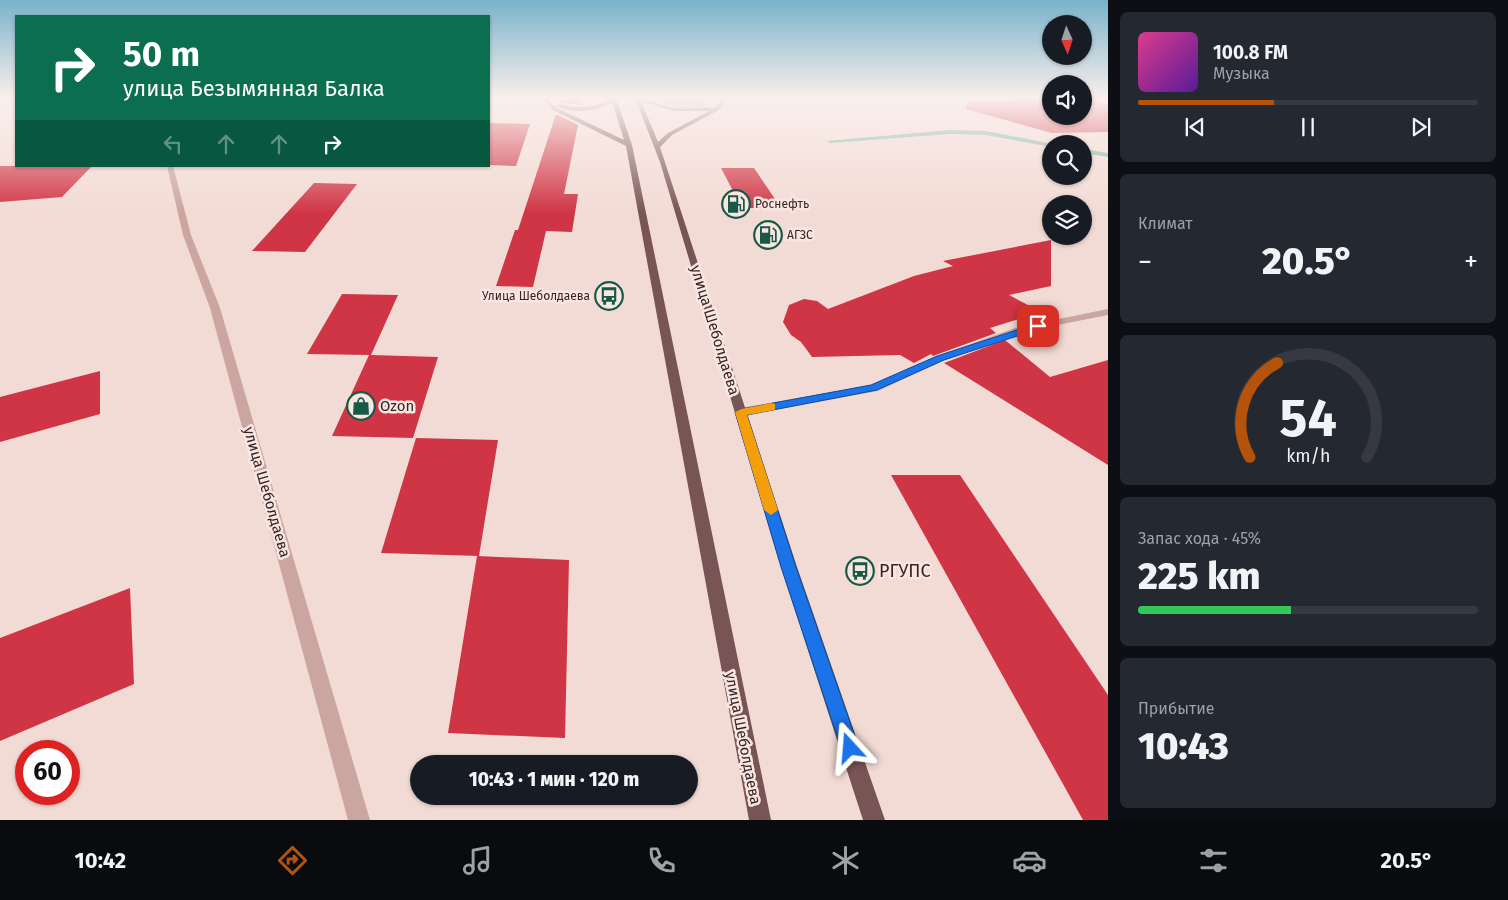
<!DOCTYPE html>
<html lang="ru">
<meta charset="utf-8">
<style>
:root{--surface:#171b24;--page:#242831;--text:#f1f3f6;--muted:#9ea1a6;--line:#363941;--accent:#b45309}
body{margin:0;font-family:"Fira Sans",sans-serif;background:var(--page);color:var(--text);height:100vh;display:flex;flex-direction:column;font-size:19px;white-space:nowrap}
*{box-sizing:border-box;margin:0}
p{font-size:16px;color:var(--muted)}
.icon{flex:none;width:28px;height:28px;fill:none;stroke:currentColor;stroke-width:2;stroke-linecap:round;stroke-linejoin:round}
.map{position:relative;flex:1;overflow:hidden}
.side{display:flex;flex-direction:column;gap:12px;padding:12px;background:#0d0f14;width:400px}
.side>*{flex:none}
.top-card{position:absolute;left:15px;top:15px;width:475px;height:152px;border-radius:0px;box-shadow:0 1px 4px #0004;background:#0b6e4f;color:#fff;overflow:hidden}
.needle{width:32px;rotate:177deg}
.buttons{position:absolute;left:1042px;top:15px;display:grid;gap:10px}
.buttons a{display:grid;place-items:center;width:50px;height:50px;border-radius:50%;background:var(--surface);box-shadow:0 1px 4px #0004;font-size:25px}
.speed{position:absolute;left:15px;top:740px;display:flex;gap:10px;font-size:25px;font-weight:700;text-align:center}
.speed>*{display:grid;place-content:center;width:65px;height:65px;border-radius:50%;background:var(--surface);box-shadow:0 1px 4px #0004;line-height:1}
.speed .limit{border:8px solid #d22;background:#fff;color:#111}
.pin{position:absolute;display:grid;place-items:center;width:42px;height:42px;color:#fff;margin:-21px;border-radius:10px;box-shadow:0 2px 8px #0006}
.me{position:absolute;width:55px;margin:-28px;rotate:341deg;stroke-linejoin:round;filter:drop-shadow(0 0 4px #0008)}
.turn{display:flex;align-items:center;gap:18px;height:105px;padding:0 25px;font-size:22px}
.turn .icon{width:65px;height:65px;stroke-width:2.5}
.turn b{display:block;font-size:35px;line-height:42px}
.lanes{display:flex;align-items:center;height:48px;padding:0 25px;background:#0003;justify-content:center;gap:25px;direction:ltr}
.lanes .off{opacity:.35}
.big{font-size:38px;font-weight:800;line-height:1.1}
.side .card{flex:1;display:flex;flex-direction:column;justify-content:center;gap:8px;min-width:0;padding:0 18px;border-radius:8px;background:var(--page)}
.side .dial{align-items:center;gap:0}
.dial svg{height:130px;overflow:visible;fill:none;stroke:var(--line);stroke-width:7;stroke-linecap:round;text-anchor:middle}
.dial text{fill:var(--text);stroke:none}
.song{display:flex;align-items:center;gap:15px}
.cover{width:60px;height:60px;border-radius:8px;background:linear-gradient(135deg,hsl(330 70% 55%),hsl(270 70% 35%))}
.played{height:5px;border-radius:2px;background:linear-gradient(90deg,var(--accent) 40%,var(--line) 40%)}
.keys{display:flex;justify-content:space-around;direction:ltr}
.heat{display:flex;justify-content:space-between;align-items:center;font-size:28px;direction:ltr}
.charge{height:8px;border-radius:4px;background:linear-gradient(90deg,#34c759 45%,var(--line) 0)}
.trip{position:absolute;left:410px;top:755px;width:288px;height:50px;border-radius:25px;background:var(--surface);box-shadow:0 1px 4px #0004;font-weight:800;line-height:50px;text-align:center}
.tab-bar{display:flex;height:80px;justify-content:space-around;align-items:center;background:#090b0e;color:var(--muted)}
.tab-bar .icon{width:35px;height:35px}
.tab-bar .active{color:var(--accent)}
.tab-bar b{font-size:22px;color:var(--text)}
main{display:flex;flex:1;min-height:0}
.map>svg:first-child{display:block}
.green{fill:#c2c294}
.lines{fill:none;stroke-linecap:round;stroke-linejoin:round}
.stream{fill:#72b29f;fill-rule:evenodd}
.building{fill:#d03545}
.minor{fill:#cba5a0;fill-rule:evenodd}
.major{fill:#785454;fill-rule:evenodd}
.route{fill:#1a73e8;stroke:#114b97}
.slow{fill:#f59e0b}
.labels{text-anchor:middle;stroke-width:5;stroke-linejoin:round;paint-order:stroke}
.far-poi-label{font-size:12px;fill:#342425;stroke:#fae6e1;text-anchor:start}
.street-label{font-size:15px;fill:#342425;stroke:#fae6e1}
.poi-label{font-size:15px;fill:#342425;stroke:#fae6e1;text-anchor:start}
.near-poi-label{font-size:18px;fill:#342425;stroke:#fae6e1;text-anchor:start}
</style>
<main>
<div class="map">
<svg width="1108" height="820" viewBox="0 0 1108 820">
<rect width="100%" height="100%" fill="#f3dbd5"/>
<path class="green" d="M659,98h51l1,3c-10,12 -38,8 -50,2z"/>
<g class="lines">
<path class="stream" d="M950,130l36,1 67,13h-2v3l-65,-12 -36,-1 -120,9 -3,-2z
M1084,149l24,4v4l-24,-4z"/>
</g>
<path class="building" d="M561,98h16l6,2 -1,5h-4l-18,-3z
M1051,99v17h33v-17h8l16,6v27l-56,1 -86,-24 1,-8z
M556,114l22,11 -14,69h14l-6,38 -26,-1 -13,56 -37,-1 19,-56h3z
M489,123l41,1 -14,42 -27,-1z
M0,166h92l-30,31 -62,5z
M721,168h33l27,40h-39z
M314,183l43,1 -52,68 -53,-1z
M1051,240v46l-42,9 32,17 -51,16 6,5 -63,23 -2,-2 -17,9 -14,-8 -88,2 -11,-15 -10,-7 -8,-13 6,-17 15,-6 13,2 11,8 86,-33 39,-10 -10,-5z
M342,294l56,1 -27,60 67,2 -25,81 -81,-2 37,-81 -62,-1z
M1005,340l45,37 58,-17v105l-164,-102z
M100,371v43l-100,28v-45z
M416,438l82,2 -19,116 -98,-3z
M891,475h69l148,220v125h-25z
M477,556l92,4 -4,178 -117,-5z
M130,588l4,96 -134,57v-103z"/>
<g class="lines">
<path class="minor" d="M167,166h6l18,69 29,73 150,512h-22l-138,-512 -27,-73z
M1108,309v6l-86,17 -77,28 -67,31 -137,25 -6,-4 6,-4 130,-23 66,-29 78,-28z"/>
<path class="major" d="M542,98h5l10,10 67,32 -12,-38c-15,10 -40,12 -56,4l3,-2c12,3 25,5 38,1 7,-2 11,-7 19,-7l16,47 139,675h-22l-123,-674 -73,-36z
M635,98c13,0 25,8 39,10 13,2 28,-2 40,0l5,-5v-5h5l1,5 -6,7 -47,25 -12,12 137,420 88,253h-22l-82,-253 -121,-405zM641,101l33,10h35l-41,22 -10,9z"/>
</g>
<linearGradient id="sky" x2="0" y2="1"><stop stop-color="#79b3cb"/><stop offset="0.46" stop-color="#faefec"/><stop offset="1" stop-color="#faefec" stop-opacity="0"/></linearGradient>
<rect width="1108" height="213" fill="url(#sky)"/>
<path class="route" d="M1038,323l4,1v4l-98,32 -67,30 -130,25 49,152 63,181 -3,6 -6,3 -7,-3 -62,-187 -46,-155 6,-3 130,-24 66,-29z"/>
<path class="slow" d="M771,403l4,1v6l-28,5 31,95 -7,5 -7,-5 -29,-98 6,-3z"/>
<defs>
<symbol id="fuel-ring" viewBox="-11 -11 22 22"><circle r="9.5" fill="#fae6e1" stroke="#175947" stroke-width="1.5"/><path d="M-5.5-6h7V0h2V4h1.3V-2.5L3-4.5l.8-.8L6-3V5H2.5V1h-1V6h-7ZM-4.2-4.7v3.2H.2V-4.7Z" fill="#175947"/></symbol>
<symbol id="bus-ring" viewBox="-11 -11 22 22"><circle r="9.5" fill="#fae6e1" stroke="#175947" stroke-width="1.5"/><path d="M-5-6H5V4H4V6H2V4H-2V6H-4V4H-5ZM-3.5-4V0h7V-4ZM-3.5 1.2v1.5H-2V1.2ZM2 1.2v1.5H3.5V1.2Z" fill="#175947"/></symbol>
<symbol id="shop-ring" viewBox="-11 -11 22 22"><circle r="9.5" fill="#fae6e1" stroke="#175947" stroke-width="1.5"/><path d="M-5-2.5h2.3a2.7 3.5 0 0 1 5.4 0H5L5.5 6h-11ZM-1.5-2.5h3a1.5 2.3 0 0 0-3 0Z" fill="#175947"/></symbol>
</defs>
<g fill-rule="evenodd">
<use href="#fuel-ring" x="720" y="188" width="32" height="32"/>
<use href="#fuel-ring" x="752" y="219" width="32" height="32"/>
<use href="#bus-ring" x="593" y="280" width="32" height="32"/>
<use href="#shop-ring" x="345" y="390" width="32" height="32"/>
<use href="#bus-ring" x="844" y="555" width="32" height="32"/>
</g>
<g class="labels">
<g class="far-poi-label">
<text x="755" y="208">Роснефть</text>
<text x="787" y="239">АГЗС</text>
<text x="590" y="300" text-anchor="end">Улица Шеболдаева</text>
</g>
<g class="street-label">
<text transform="translate(715 330) rotate(73)" y="5">улица Шеболдаева</text>
<text transform="translate(267 492) rotate(74)" y="5">улица Шеболдаева</text>
<text transform="translate(743 738) rotate(79)" y="5">улица Шеболдаева</text>
</g>
<g class="poi-label">
<text x="380" y="411">Ozon</text>
</g>
<g class="near-poi-label">
<text x="879" y="577">РГУПС</text>
</g>
</g>
</svg>
<div class="buttons">
<a><svg class="needle" viewBox="-14 -14 28 28"><path d="M0-13l5 13h-10z" fill="#e53935"/><path d="M0 13l5-13h-10z" fill="#9ea1a6"/></svg></a>
<a><svg class="icon" aria-label="sound" viewBox="0 0 24 24"><path d="M4 9h4l5-4v14l-5-4H4zM17 9q2 3 0 6"/></svg></a>
<a><svg class="icon" aria-label="search" viewBox="0 0 24 24"><circle cx="10" cy="10" r="6"/><path d="M15 15l6 6"/></svg></a>
<a><svg class="icon" aria-label="layers" viewBox="0 0 24 24"><path d="M12 4l9 5-9 5-9-5zM3 14l9 5 9-5"/></svg></a>
</div>
<div class="speed"><div class="limit">60</div></div>
<div class="pin" style="left:1038px;top:326px;background:#d93025"><svg class="icon" aria-label="arrive" viewBox="0 0 24 24"><path d="M6 21V4h12l-3 4 3 4H6"/></svg></div>
<svg class="me" style="left:850px;top:748px" viewBox="-20 -20 40 40"><path d="M0-17L14 15 0 8-14 15z" fill="#1a73e8" stroke="#fff" stroke-width="4"/></svg>
<div class="trip">10:43 · 1 мин · 120 m</div>
<div class="top-card">
<div class="turn"><svg class="icon" aria-label="right" viewBox="0 0 24 24"><path d="M7 20v-9h11M14 6l5 5-5 5"/></svg><div><b>50 m</b>улица Безымянная Балка</div></div>
<div class="lanes"><svg class="icon off" aria-label="left" viewBox="0 0 24 24"><path d="M17 20v-9H6M10 6l-5 5 5 5"/></svg><svg class="icon off" aria-label="ahead" viewBox="0 0 24 24"><path d="M12 20V5M6 11l6-6 6 6"/></svg><svg class="icon off" aria-label="ahead" viewBox="0 0 24 24"><path d="M12 20V5M6 11l6-6 6 6"/></svg><svg class="icon" aria-label="right" viewBox="0 0 24 24"><path d="M7 20v-9h11M14 6l5 5-5 5"/></svg></div>
</div>
</div>
<section class="side">
<div class="card">
<div class="song"><i class="cover"></i><div><b>100.8 FM</b><p>Музыка</p></div></div>
<div class="played"></div>
<div class="keys"><svg class="icon" aria-label="previous" viewBox="0 0 24 24"><path d="M18 5L8 12l10 7zM5 5v14"/></svg><svg class="icon" aria-label="pause" viewBox="0 0 24 24"><path d="M8 5v14M16 5v14"/></svg><svg class="icon" aria-label="next" viewBox="0 0 24 24"><path d="M6 5l10 7-10 7zM19 5v14"/></svg></div>
</div>
<div class="card"><p>Климат</p>
<div class="heat"><a>−</a><b class="big">20.5°</b><a>+</a></div>
</div>
<div class="card dial"><svg viewBox="0 0 100 80">
<path d="M14 69A42 42 0 1 1 86 69"/>
<path d="M14 69A42 42 0 0 1 31 11" stroke="#b45309"/>
<text x="50" y="56" font-size="32" font-weight="700">54</text>
<text x="50" y="72" font-size="11">km/h</text>
</svg></div>
<div class="card"><p>Запас хода · 45%</p><b class="big">225 km</b><div class="charge"></div></div>
<div class="card"><p>Прибытие</p><b class="big">10:43</b></div>
</section>
</main>
<nav class="tab-bar">
<b>10:42</b>
<svg class="icon active" aria-label="directions" viewBox="0 0 24 24"><path d="M12 3l9 9-9 9-9-9zM9 14v-3h6M13 9l2 2-2 2"/></svg>
<svg class="icon" aria-label="music" viewBox="0 0 24 24"><path d="M9 18V5l10-2v13"/><circle cx="6" cy="18" r="3"/><circle cx="16" cy="16" r="3"/></svg>
<svg class="icon" aria-label="phone" viewBox="0 0 24 24"><path d="M5 4h4l2 5-3 2q2 4 5 5l2-3 5 2v4C11 20 4 13 5 4z"/></svg>
<svg class="icon" aria-label="climate" viewBox="0 0 24 24"><path d="M12 3v18M4 7l16 10M4 17L20 7"/></svg>
<svg class="icon" aria-label="car" viewBox="0 0 24 24"><path d="M5 17H2v-5l4-1 3-4h7l3 4 3 1v5h-3M9 17h6M6 11h13"/><circle cx="7" cy="17" r="2"/><circle cx="17" cy="17" r="2"/></svg>
<svg class="icon" aria-label="filters" viewBox="0 0 24 24"><path d="M4 7h16M4 17h16"/><circle cx="9" cy="7" r="2"/><circle cx="15" cy="17" r="2"/></svg>
<b>20.5°</b>
</nav>
